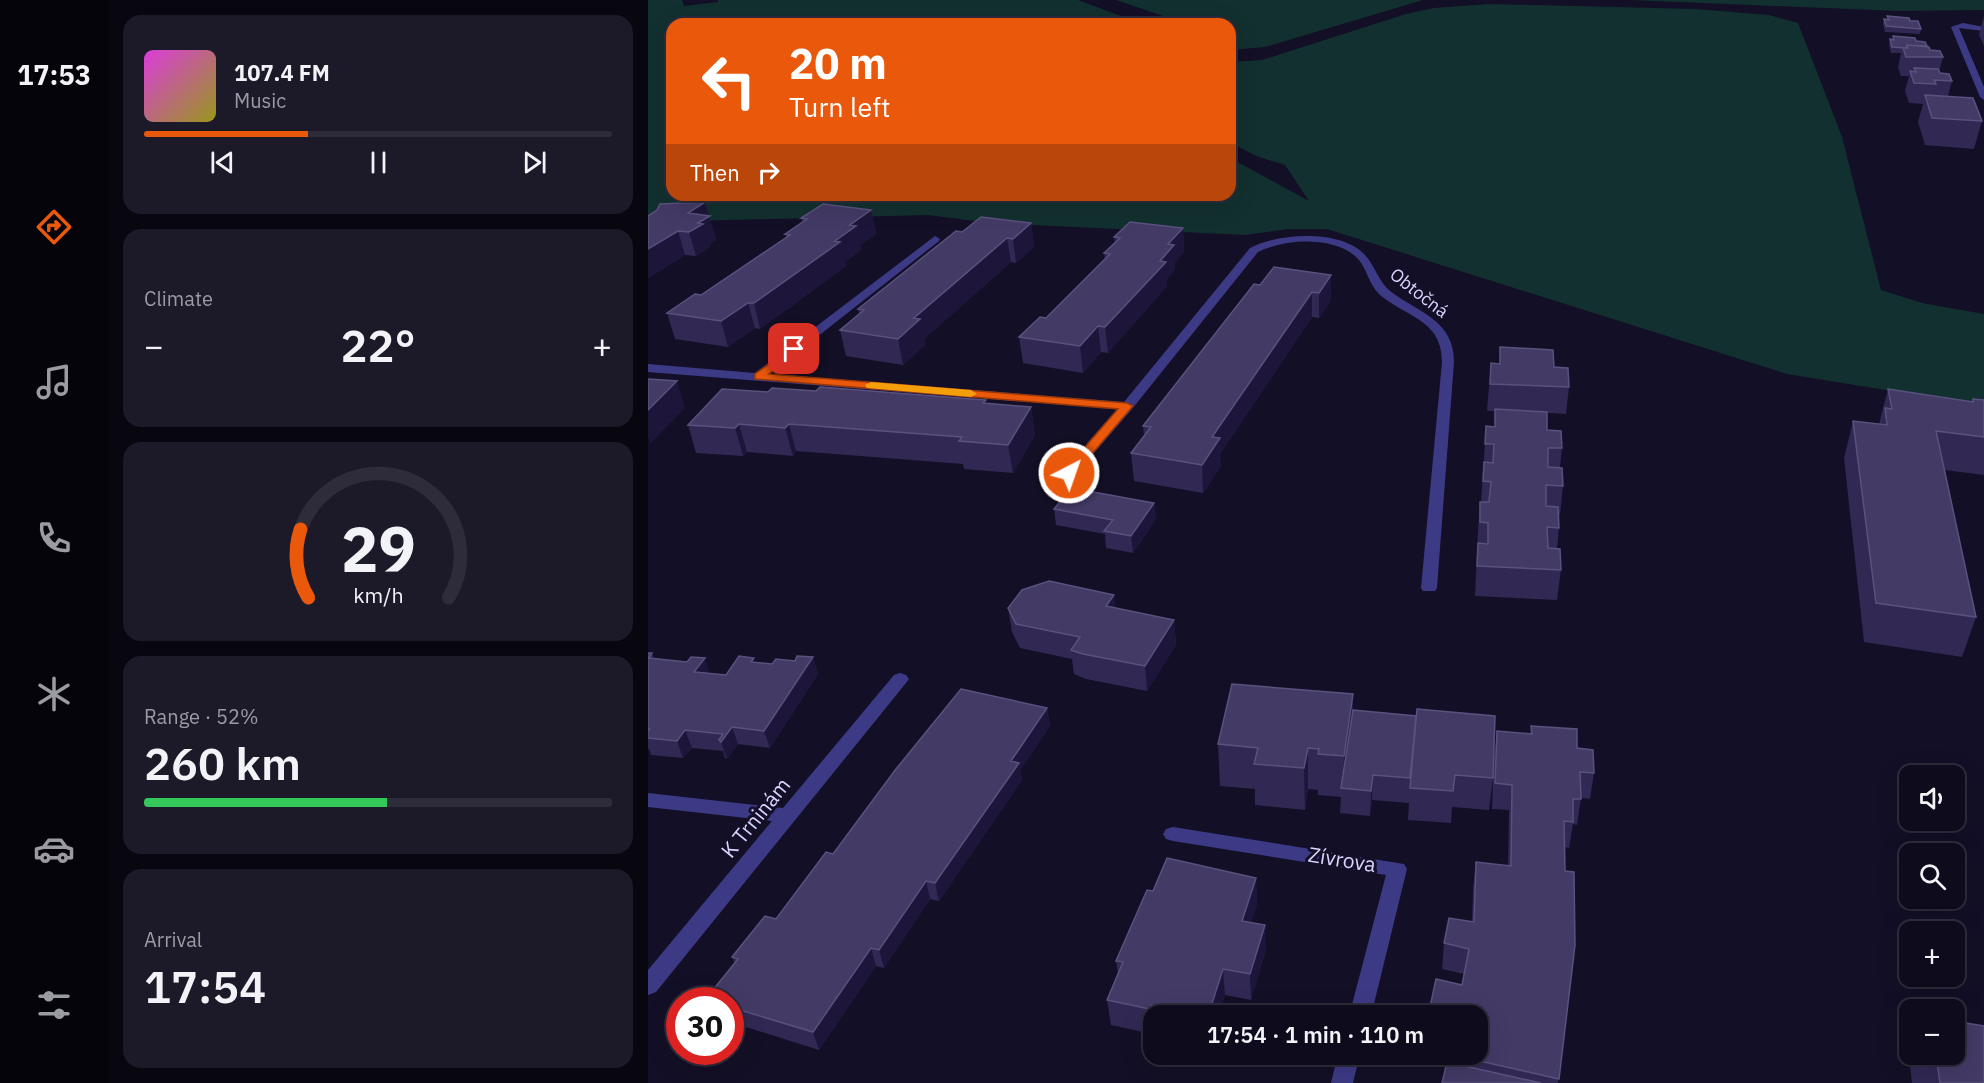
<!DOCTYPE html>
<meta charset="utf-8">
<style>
:root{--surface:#0e0b1c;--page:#1c1929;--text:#f1f3f6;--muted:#9b9ba3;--line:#2e2b3b;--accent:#ea580c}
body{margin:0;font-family:"IBM Plex Sans",sans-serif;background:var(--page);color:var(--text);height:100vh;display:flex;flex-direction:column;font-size:22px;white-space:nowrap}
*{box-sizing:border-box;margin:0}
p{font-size:20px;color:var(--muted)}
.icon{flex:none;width:33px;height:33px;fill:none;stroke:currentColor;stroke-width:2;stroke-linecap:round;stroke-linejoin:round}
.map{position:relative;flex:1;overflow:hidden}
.sheet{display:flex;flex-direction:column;gap:15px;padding:15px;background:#08060f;width:540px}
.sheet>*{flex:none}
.banner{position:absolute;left:18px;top:18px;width:570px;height:183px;border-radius:18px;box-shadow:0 6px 24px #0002,0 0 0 2px var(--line);background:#ea580c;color:#fff;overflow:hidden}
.controls{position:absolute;left:1251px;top:765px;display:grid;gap:12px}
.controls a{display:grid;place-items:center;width:66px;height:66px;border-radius:12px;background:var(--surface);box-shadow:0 6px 24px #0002,0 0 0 2px var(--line);font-size:30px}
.speed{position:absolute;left:18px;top:987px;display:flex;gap:12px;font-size:30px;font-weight:700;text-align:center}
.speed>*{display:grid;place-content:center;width:78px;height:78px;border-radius:50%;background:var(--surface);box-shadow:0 6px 24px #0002,0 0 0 2px var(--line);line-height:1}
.speed .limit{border:9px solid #d22;background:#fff;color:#111}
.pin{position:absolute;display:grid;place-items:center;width:51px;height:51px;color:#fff;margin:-26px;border-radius:12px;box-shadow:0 3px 9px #0006}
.me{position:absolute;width:66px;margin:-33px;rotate:41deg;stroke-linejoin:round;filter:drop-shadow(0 0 4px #0008)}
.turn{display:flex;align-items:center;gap:21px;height:126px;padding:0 24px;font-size:27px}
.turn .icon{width:78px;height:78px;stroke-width:2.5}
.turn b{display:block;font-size:42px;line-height:51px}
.then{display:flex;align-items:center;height:57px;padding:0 24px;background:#0003;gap:12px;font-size:22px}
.big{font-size:45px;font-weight:600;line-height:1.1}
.sheet .widget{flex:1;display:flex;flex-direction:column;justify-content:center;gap:9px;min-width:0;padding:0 21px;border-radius:18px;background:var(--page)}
.sheet .dial{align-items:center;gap:0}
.dial svg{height:156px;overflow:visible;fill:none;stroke:var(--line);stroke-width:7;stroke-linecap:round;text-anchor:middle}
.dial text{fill:var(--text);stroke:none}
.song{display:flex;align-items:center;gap:18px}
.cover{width:72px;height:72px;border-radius:9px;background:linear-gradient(135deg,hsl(300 70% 55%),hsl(60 70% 35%))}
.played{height:6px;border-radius:3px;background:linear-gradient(90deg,var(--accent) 35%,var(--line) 35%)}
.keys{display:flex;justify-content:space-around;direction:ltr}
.heat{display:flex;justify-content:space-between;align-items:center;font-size:33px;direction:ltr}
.charge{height:9px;border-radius:4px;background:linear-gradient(90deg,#34c759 52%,var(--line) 0)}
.trip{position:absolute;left:495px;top:1005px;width:345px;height:60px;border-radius:18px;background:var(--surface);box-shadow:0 6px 24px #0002,0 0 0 2px var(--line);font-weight:600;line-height:60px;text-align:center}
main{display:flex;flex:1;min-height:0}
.menu{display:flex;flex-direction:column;width:108px;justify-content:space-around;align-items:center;background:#06040b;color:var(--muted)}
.menu .icon{width:42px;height:42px}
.menu .on{color:var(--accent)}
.menu b{font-size:27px;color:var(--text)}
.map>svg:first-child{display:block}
.green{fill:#12302f}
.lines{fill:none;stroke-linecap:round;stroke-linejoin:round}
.street{fill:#3d3a85;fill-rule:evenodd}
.wall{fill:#312854}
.shaded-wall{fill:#1d163a}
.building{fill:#433a66;stroke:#5a527e;stroke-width:1.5}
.route{fill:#ea580c;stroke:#983908;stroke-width:1.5}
.slow{fill:#f59e0b}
.labels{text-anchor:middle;stroke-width:6;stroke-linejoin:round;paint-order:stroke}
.street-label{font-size:18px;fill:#d9d4ff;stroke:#130f26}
.near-street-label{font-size:21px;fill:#d9d4ff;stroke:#130f26}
</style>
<main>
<nav class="menu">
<b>17:53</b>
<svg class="icon on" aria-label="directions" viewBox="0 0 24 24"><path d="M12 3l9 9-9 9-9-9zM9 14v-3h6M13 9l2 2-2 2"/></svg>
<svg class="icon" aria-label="music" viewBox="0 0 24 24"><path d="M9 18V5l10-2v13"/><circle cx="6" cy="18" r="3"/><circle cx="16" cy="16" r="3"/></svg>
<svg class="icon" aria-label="phone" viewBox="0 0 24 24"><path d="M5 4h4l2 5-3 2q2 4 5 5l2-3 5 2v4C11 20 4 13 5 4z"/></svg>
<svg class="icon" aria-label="climate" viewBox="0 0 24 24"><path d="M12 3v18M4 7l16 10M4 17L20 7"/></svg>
<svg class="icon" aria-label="car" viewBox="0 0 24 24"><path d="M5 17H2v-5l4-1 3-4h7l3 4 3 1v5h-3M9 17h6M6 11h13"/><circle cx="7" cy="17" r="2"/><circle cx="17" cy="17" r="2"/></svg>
<svg class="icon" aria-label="filters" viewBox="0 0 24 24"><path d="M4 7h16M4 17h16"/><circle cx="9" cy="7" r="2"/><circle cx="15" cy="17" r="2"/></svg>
</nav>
<section class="sheet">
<div class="widget">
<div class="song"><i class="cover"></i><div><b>107.4 FM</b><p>Music</p></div></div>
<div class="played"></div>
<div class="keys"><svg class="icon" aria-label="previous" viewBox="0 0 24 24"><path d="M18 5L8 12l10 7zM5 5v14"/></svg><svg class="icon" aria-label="pause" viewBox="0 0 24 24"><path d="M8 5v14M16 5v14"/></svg><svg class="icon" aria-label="next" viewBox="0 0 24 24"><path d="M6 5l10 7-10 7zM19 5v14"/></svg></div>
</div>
<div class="widget"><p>Climate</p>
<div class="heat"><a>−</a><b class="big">22°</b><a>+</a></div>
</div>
<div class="widget dial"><svg viewBox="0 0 100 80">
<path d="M14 69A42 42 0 1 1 86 69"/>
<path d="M14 69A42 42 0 0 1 10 34" stroke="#ea580c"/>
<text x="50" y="56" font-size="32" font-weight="700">29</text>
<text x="50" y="72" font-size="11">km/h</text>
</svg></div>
<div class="widget"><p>Range · 52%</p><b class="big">260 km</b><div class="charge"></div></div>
<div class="widget"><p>Arrival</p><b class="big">17:54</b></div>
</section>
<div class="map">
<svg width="1336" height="1083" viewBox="0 0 1336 1083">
<rect width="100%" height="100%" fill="#130f26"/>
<path class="green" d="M0,0h34l2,6 34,-4v-2h360l64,24h-470v171h558v-37l79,43 -24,-36 -29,-9 -26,-14v-80l32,-2 144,-46 28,-6 55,-4 206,5 74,6 29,8 44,114 39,153 41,13 62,11v92l-197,-32 -460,-145h-39l-43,6 -254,-12 -63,-8 -280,7z
M468,0h307l-158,47 -35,3v-26h-56l-8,-7z
M983,0h353v10l-86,1z"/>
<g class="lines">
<path class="street" d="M1315,23l21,4v4l-25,-3 25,59v13l-4,-3 -29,-70z
M287,236l5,3 -1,2 -169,133 354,28 126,-154c28,-15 90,-19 114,6 11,11 14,27 26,37 29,22 64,29 64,71l-17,226 -2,3h-12l-2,-3 21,-226c0,-42 -34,-44 -62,-67 -12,-11 -13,-29 -25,-39 -24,-20 -71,-17 -97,-4l-126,157 -58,67 -5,1 -7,-4 2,-3 53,-61 -469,-37v-8l107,9z
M252,673l6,2 3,4 -3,4 -250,309 -8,3v-25l124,-149 -124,-14v-14l135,15 111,-133z
M525,827l231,37 3,5 -36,147h-22l37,-141 -213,-34 -7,-2 -3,-5 3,-5z
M690,1054h22l-7,29h-22z"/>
</g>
<path class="wall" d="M1239,16l23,5 11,8 -1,5 -35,-2 -2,-8 1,-5h3z
M1336,16v30l-5,-11z
M1245,36l23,5 11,5 3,4 13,7 -4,15 13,9 -4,15 34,25 -8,28 -49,-4 -7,-23 5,-18 -14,-1 -4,-12 4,-15h-8l-3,-9 3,-14h-10l-2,-8 1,-6 2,1z
M57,202l11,38 -7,4 1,3 -14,9 -11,-1 -37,23v-62z
M223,210l5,24 -16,11 1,5 -16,12 1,4 -86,63 -5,-1 -27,19 -53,-8 -8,-26 34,-18 85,-57 -1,-4 17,-12 -1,-4z
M383,223l3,24 -18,16 -5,-1 -87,77 1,6 -22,20 -57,-9 -6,-26 19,-16 -1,-5z
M535,228l1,24 -9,10v7l-8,10v7l-59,67 -7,-1 -18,21 -60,-10 -4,-26 27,-19 59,-58 -1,-7 11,-10 -1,-6z
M683,275v25l-12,18 -7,-1 -92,137 1,12 -18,27 -69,-12 -3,-28 13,-18 -1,-9 117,-141z
M852,347l54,20 15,20 -3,27 -19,-1v17l15,18 -2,19 3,19 -3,29h-1v13l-2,21 4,21 -4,30 -82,-4 3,-65 2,-29h1l5,-76 8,1 1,-16h-8l4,-48 8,1z
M1240,389l84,13 1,-3 11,1v75l-39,-5 31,147 -14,40 -98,-15 -20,-184 9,-37 26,3z
M120,392l219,12 44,3 4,28 -22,38 -49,-4 -1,-5 -167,-13 -3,5 -46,-4 -4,4 -47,-3 -8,-28z
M506,503l2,16 -23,34 -27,-5 -1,-14 -49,-9 -2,-16z
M360,608h108l58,12 2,25 -29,46 -61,-12 -12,-5 -2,-15 -52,-11 -8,-16z
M0,653h4l2,6 56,14 16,2 30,-12 16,1 41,-7 5,17 -48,74 -32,-4 -11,15 -2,-1 -2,-7 -31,-3 -9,10 -32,-3 -2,-6h-1z
M705,694v16l140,68 -4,32 -37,-3 -1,16 -43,-3 1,-17 -37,-3 -2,16 -30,-3 1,-16 -23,-2v-5l-10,-1 -3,21 -50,-5v-16l-35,-3 -2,-42z
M399,708l3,18 -30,44 2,10 -83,121 -9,-2 -46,69 -8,-2 -57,84 -89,-28v-22h-34l-2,-5 14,1 27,-32 -3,-7 44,-38z
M883,726l46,22 17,25 -4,26 -9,-1 -4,27 -4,-1 -4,24 -4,-1v24l10,74 -17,138h-116l5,-21 1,-8 30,-38h-49l1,-9 32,-22 2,-11 -22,-5 2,-26 28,-21 1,-34 3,-26 32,4 1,-56 -17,-1 2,-53 3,-25 33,3z
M608,878l1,26 -6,18 15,28 -15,50 -26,-5 -7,21h-64v16l-2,2 -41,-9 -4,-25 11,-27 -2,-12 37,-70z
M1267,1054h39l30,29h-72l-2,-17z"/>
<path class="shaded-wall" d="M57,202l11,38 -7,4 1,3 -14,9 -7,-24 -1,-19z
M223,210l5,24 -16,11 1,5 -16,12 1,4 -86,63 -6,-26 81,-62 15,-16z
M383,223l3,24 -18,16 -3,-24z
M535,228l1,24 -9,10v7l-8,10v7l-59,67 -3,-26 55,-66 8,-17z
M30,231l7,24 -37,23v-29z
M359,238l4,24 -87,77 1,6 -22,20 -5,-26 16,-21z
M683,275v25l-12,18v-25z
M664,292v25l-92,137 1,12 -18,27 -1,-28 10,-28z
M100,303l7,25 -27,19 -7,-26z
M450,326l3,26 -18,21 -3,-27z
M29,381l8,27 -35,36 -2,-7v-27z
M383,407l4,28 -22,38 -5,-28z
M91,424l8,28 -4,4 -8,-28z
M141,424l7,27 -3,5 -8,-28z
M506,503l2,16 -23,34 -2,-17z
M466,595l3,23 -11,-12z
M526,620l2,25 -29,46 -2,-25z
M165,657l5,17 -48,74 -6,-17z
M57,658l5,17 -16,-3z
M705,694l-1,41 -9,53 1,-32z
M399,708l3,18 -30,44 2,10 -83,121 -4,-18 76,-122z
M84,727l6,17 -11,15 -6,-17z
M37,730l7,18 -9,10 -6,-17z
M660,748v41l-3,21 -1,-42z
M725,775l-1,25 -2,16 1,-25z
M608,878l1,26 -14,42 -1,-25z
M278,881l4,18 -46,69 -5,-18z
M617,925l1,25 -15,50 -1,-26z
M223,948l5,18 -57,84 -6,-18z
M575,969l2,26 -7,21h-10z
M503,1005l3,20v7l-2,2 -3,-25z"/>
<path class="building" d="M1239,16l22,2 1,3h8l3,8 -35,-3 -2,-7 5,1z
M1245,36l22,2 1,3 9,1 2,4 -20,-1 -1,3 -14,-1 -2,-8 4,1z
M1259,45l22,2 1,3 10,1 3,6h-37l-3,-9h5z
M1266,68l24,1 2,4 9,1 3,7 -18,-1 2,4 -22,-1 -4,-12 6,1z
M1277,95l48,3 9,23 -50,-3z
M57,202l-17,11 22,3 -12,7 5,1 -14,8 -11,-1 -30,18v-33l9,-6 3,-6z
M175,204l48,6 -21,15 6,1 -21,15 5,1 -86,61h-6l-27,18 -54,-8 28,-19 6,1 89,-60 -5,-1 22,-15 -6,-1z
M333,217l50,6 -18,16 -6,-1 -93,80 6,1 -22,20 -58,-9 24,-20 -6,-1 98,-78 6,1z
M482,222l53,6 -15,16 6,1 -14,16 6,1 -61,65 -7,-1 -18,20 -61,-9 21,-20 6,1 64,-64 -6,-1 16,-15 -6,-1z
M626,267l57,8 -12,18 -7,-1 -100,145 8,1 -18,27 -71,-12 20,-26 -8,-1 111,-142 6,1z
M852,347l53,3 1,17 14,1 1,19 -79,-3 1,-21 9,1z
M0,379l29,2 -29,29z
M172,387l166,13 -3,3 48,4 -23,38 -49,-4 3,-4 -173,-13 -4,4 -46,-4 -4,4 -47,-3 34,-36 46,3 4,-4 44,3z
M1240,389l85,13v-3l11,1v37l-48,-6 40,186 -100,-14 -23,-182 34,4 -2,-17 7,1z
M847,409l52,3v18l14,1 1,17h-14v19l14,1 1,18 -17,-1v21l12,1 1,21 -12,-1 1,21 12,1 1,21 -84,-4 1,-23 10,1v-21l-8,-1v-20h9l2,-20 -8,-1 1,-19 9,1 1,-19h-9l1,-18 9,1z
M423,488l83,15 -23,33 -27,-5 9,-11 -59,-11z
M401,581l65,14 -8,11 68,14 -29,46 -62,-12 -12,-4 9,-13 -64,-13 -8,-16 14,-18z
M0,653h4l-3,5 38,4 4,-5 14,1 -11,14 32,3 13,-19 15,2 -3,4 21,2 4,-5 19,2 2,-5 16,1 -49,74 -32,-4 -11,15 -2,-2 4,-6 -38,-4 -8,11 -29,-3v-6l2,-4 -2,3z
M584,684l121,10 -9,62 -26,-2 1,-5 -11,-1 -4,20 -50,-4 4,-16 -40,-4z
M313,689l86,19 -36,53 8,2 -84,120 -9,-2 -47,69 -8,-2 -58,84 -83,-25v-7h-19l-17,-5 2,-2 12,3 30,-37 -6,-2 33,-41 11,3 50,-67 7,2 63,-85z
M769,709l78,7 -2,62 -38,-3 -2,16 -43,-3z
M705,710l63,6 -6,62 -37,-3 -2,16 -30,-3z
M883,726l46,3v19l16,2 1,23 -14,-1 1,27h-8v23l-9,-1 1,50 9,1 1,73 -16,134 -110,-25h29v-38h-23v-3l-25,-6 6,-28 26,6 7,-36 -25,-6 5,-25 25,4 2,-60 35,4 1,-81 -17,-2 2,-52 35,3z
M519,858l89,20 -14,43 23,4 -15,49 -27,-5 -15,47h-8l-49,-11 -2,4 -42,-9 16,-38 -7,-1 31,-71 6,1z
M1306,1021l30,5v57h-44l-4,-29h18z
M799,1062l94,21h-99z"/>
<path class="route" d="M146,346l4,1v4l-29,23 358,29 6,3 -59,69 -5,1 -6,-3 2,-3 53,-61 -363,-30v-5z"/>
<path class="slow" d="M223,382l100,8 6,4 -6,3 -104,-9 -2,-3z"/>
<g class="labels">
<g class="street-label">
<text transform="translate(771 293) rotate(38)" y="6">Obtočná</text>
</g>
<g class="near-street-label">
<text transform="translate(108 818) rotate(-51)" y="7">K Trninám</text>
<text transform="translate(694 860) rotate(9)" y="7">Zívrova</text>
</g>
</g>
</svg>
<div class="controls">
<a><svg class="icon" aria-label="sound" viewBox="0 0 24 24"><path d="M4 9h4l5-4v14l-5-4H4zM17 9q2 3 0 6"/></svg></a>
<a><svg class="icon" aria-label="search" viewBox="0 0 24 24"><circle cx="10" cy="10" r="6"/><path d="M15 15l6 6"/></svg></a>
<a>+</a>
<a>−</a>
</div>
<div class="speed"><div class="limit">30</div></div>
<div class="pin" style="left:146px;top:349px;background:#d93025"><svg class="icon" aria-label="arrive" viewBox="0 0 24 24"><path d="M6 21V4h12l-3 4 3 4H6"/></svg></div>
<svg class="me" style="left:421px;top:473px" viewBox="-20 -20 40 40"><circle r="17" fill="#ea580c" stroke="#fff" stroke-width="3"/><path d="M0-11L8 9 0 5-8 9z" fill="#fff"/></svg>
<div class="trip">17:54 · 1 min · 110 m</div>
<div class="banner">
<div class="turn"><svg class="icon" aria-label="left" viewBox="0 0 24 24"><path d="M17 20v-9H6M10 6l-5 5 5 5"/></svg><div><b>20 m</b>Turn left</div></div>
<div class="then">Then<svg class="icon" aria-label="right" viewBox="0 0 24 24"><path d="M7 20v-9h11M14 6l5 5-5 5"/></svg></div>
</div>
</div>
</main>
